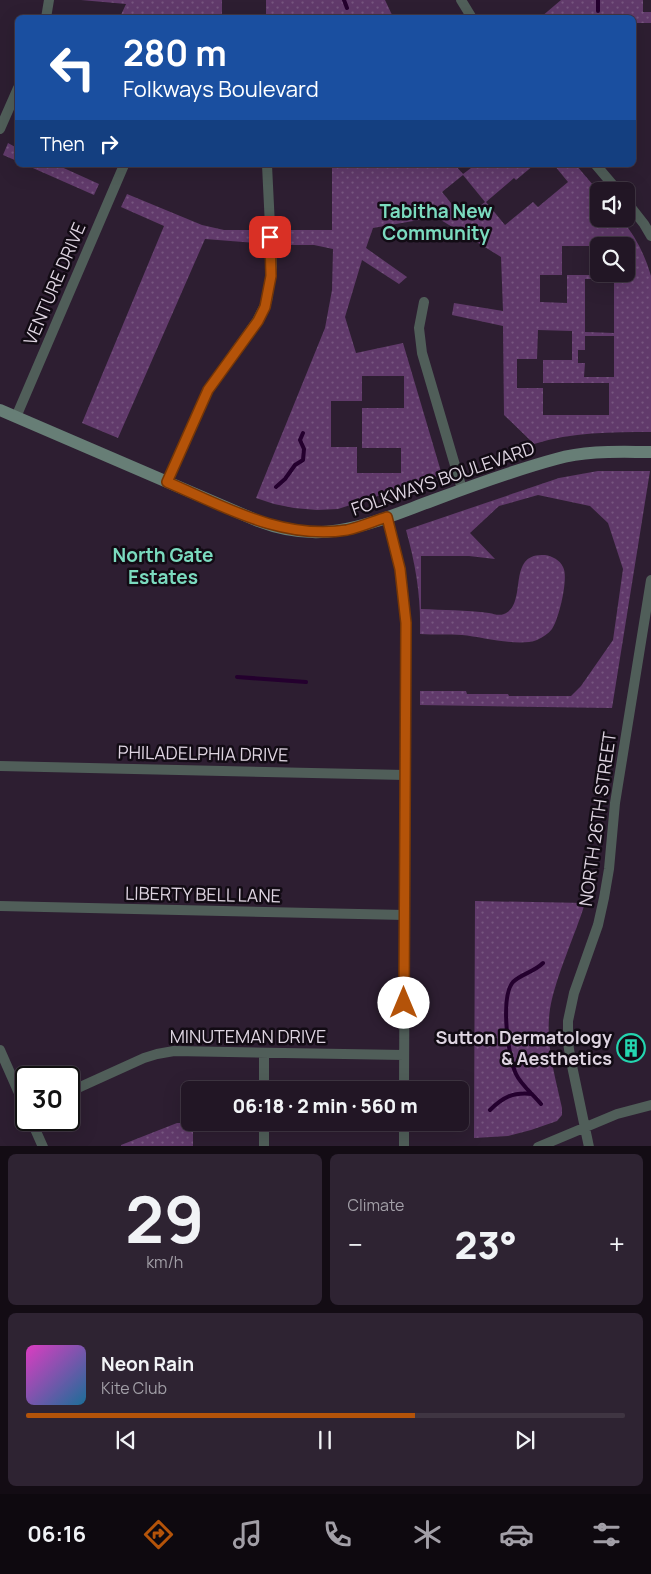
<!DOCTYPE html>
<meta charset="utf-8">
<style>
:root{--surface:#221625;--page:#2e2332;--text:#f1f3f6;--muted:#a29fa7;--line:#3f3542;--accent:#b45309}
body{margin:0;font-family:Manrope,sans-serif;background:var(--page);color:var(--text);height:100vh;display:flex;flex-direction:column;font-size:19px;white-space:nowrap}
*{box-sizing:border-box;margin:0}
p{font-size:16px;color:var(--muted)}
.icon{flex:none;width:28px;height:28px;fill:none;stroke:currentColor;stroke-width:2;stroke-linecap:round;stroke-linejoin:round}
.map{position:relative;height:1146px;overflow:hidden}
.drawer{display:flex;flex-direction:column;gap:8px;padding:8px;background:#130c14;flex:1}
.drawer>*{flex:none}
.guide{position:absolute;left:15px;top:15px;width:621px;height:152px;border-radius:8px;box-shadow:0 5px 20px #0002,0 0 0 1px var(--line);background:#1a4fa0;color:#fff;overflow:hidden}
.controls{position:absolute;left:590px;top:182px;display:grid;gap:10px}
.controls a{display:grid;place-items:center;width:45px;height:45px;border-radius:8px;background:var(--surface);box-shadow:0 5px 20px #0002,0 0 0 1px var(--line);font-size:25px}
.speed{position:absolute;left:15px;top:1066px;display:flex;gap:10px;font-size:25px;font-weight:700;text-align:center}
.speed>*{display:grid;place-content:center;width:65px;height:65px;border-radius:50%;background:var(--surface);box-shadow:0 5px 20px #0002,0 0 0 1px var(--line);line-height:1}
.speed .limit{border:2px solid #111;border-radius:8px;background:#fff;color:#111}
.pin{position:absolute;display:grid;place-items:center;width:42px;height:42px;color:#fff;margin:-21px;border-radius:10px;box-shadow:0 2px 8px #0006}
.me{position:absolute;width:55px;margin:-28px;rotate:0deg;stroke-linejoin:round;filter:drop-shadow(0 0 4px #0008)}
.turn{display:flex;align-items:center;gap:18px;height:105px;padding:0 25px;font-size:22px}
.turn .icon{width:65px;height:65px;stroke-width:2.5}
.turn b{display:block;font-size:35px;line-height:42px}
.then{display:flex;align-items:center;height:48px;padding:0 25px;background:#0003;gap:10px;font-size:19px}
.big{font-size:38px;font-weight:800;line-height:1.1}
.drawer .tile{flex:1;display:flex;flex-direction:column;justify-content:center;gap:8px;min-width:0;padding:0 18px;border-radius:8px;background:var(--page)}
.drawer .dial{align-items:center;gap:0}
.dial b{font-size:65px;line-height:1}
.song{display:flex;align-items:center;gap:15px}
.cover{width:60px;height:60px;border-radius:8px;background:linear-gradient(135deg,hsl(310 70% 55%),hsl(200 70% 35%))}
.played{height:5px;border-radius:2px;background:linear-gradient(90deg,var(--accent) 65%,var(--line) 65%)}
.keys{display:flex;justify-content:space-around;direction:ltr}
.heat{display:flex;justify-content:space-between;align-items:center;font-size:28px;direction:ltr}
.drawer .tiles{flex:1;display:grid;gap:8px;grid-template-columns:1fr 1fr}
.tile:last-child{grid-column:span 2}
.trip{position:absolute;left:181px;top:1081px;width:288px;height:50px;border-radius:8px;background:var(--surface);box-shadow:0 5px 20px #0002,0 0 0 1px var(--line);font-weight:800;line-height:50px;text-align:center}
.tab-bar{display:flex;height:80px;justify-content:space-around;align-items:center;background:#0e090f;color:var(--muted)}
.tab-bar .icon{width:35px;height:35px}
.tab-bar .selected{color:var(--accent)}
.tab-bar b{font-size:22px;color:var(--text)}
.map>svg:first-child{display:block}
.park{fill:url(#park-dots);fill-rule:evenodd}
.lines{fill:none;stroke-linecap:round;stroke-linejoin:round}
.stream{stroke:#24002e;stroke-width:4}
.street{stroke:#505e59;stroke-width:10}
.secondary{stroke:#677e76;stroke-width:12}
.route-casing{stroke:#753606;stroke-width:12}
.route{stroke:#b45309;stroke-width:9}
.labels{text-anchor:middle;stroke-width:5;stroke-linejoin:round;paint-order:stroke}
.street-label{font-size:18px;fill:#ded4e1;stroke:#120b14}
.poi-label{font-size:18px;font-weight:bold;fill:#ded4e1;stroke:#120b14;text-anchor:end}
.neighbourhood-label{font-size:19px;font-weight:bold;fill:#7bdbbf;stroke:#120b14}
</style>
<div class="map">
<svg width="651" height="1147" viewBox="0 0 651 1147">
<defs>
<pattern id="park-dots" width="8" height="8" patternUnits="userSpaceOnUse" patternTransform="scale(1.25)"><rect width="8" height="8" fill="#613a6b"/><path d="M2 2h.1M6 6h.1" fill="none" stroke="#775680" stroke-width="1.8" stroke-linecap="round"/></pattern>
</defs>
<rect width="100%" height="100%" fill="#2d1e31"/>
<path class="park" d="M81,0h141v17h-102l6,-13z
M266,0h119l8,17h-127z
M561,0h82v12h8v11h-17v-5l-93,-1z
M8,143l9,5v13l-14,-6z
M26,165h31l42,19 -5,11z
M332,165h123l8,9 12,-9h59l-18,15 -2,-2 -28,24 19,23 28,-23 5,5 30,-25 -14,-17h22l23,27v27h22c14,16 24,36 30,57v156c-40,0 -79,0 -117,12l-30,-29 -1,-89 -51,-11 2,-12 49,8 -2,-54 -65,-40 -63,11 -7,20 41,29 -8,7 -37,-24 -17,57 11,36 47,-10 39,132 -104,34 -21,1 -23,-2 -20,-4 -18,-6 69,-170 7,-38 1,-41 -19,-4h-29l-1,-15h48zM463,175l22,27 -21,17 -22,-27zM562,246h29l-1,29h-23v28l-27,-1v-27h22zM599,246h27v28h-27zM585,279h29v54l-29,-1zM538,330l34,1v29h-29v23h66v32h-66v-27h-26v-29h20zM585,336h29v41h-30l1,-14h-7v-13h7zM362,376h42v32h-42v40h39v25h-44v-26h-26v-46h31z
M127,194l75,31 22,5h31l1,13 -51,-4 -87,199 -36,-15 82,-197 -43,-19z
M598,471h52l-38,237 -192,-3v-14h46l1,3h41l1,2h62l10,-10 32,-46 10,-71 -15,-46 -18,-17 -52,-11 -39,11 -29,27 25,26 -26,-3h-48v53c22,1 45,1 68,4 5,1 10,3 15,1 25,-10 1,-62 41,-59 7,1 15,5 18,12 6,10 -4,52 -11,62 -4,5 -9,8 -15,11 -19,7 -54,-3 -75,-5 -14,-1 -28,0 -42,-1 1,-37 -4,-68 -14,-104l153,-52z
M475,901l110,2c-10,33 -29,72 -35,106 -5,34 5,67 12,99v7l-5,6 -26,9 -23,6 -34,2z
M177,1123h16v23h-72v-1z"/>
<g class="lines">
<path class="stream" d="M344,0l3,8
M598,11v-11
M276,487l9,-8 10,-14 8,-5 1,-11 -4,-9 3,-7
M237,677l69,5
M541,1104c-8,-10 -20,-19 -25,-30 -8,-17 -16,-77 -3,-92 8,-8 21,-10 30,-19
M490,1110c13,-13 23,-18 42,-16"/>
<path class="street" d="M461,0l11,18
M46,18l3,-18
M0,129l18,-41
M596,165l22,26
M626,201l18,23 7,12
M424,302l-5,26 3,25 40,136
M16,417l108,-252
M167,482l41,-92 49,-69 10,-20 5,-34 -5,-102
M387,517l13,52 6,54 -2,467
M0,766l405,9
M0,906l405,9
M0,1050l26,59
M264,1090v-37
M69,1092l75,-34 13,-4 17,-3 230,4
M31,1120l12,27
M264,1122v25
M404,1147v-25
M538,1147l79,-33 34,-9
M589,1147l-18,-86 -3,-18v-22l6,-28 24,-68 6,-27 5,-29 6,-66 36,-223"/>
<path class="secondary" d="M0,410l258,111c67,26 113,2 176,-21 40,-15 81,-30 122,-41 31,-9 63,-7 95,-7"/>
</g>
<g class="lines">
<defs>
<path id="route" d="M270,237l1,39 -6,31 -7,14 -50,69 -41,92c58,25 115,58 180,48 14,-3 27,-9 40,-13l13,52 6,54 -2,380"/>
</defs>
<use href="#route" class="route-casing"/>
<use href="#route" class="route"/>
</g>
<defs>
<symbol id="building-ring" viewBox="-11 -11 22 22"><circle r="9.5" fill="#120b14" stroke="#24d5af" stroke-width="1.5"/><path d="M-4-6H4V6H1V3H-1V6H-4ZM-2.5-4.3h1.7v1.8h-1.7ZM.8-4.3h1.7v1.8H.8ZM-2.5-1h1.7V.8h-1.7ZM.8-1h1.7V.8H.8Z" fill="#24d5af"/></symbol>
</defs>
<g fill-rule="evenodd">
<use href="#building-ring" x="615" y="1032" width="32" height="32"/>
</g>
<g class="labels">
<g class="street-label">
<text transform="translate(55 284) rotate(-67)" y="6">VENTURE DRIVE</text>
<text transform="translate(443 479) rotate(-19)" y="6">FOLKWAYS BOULEVARD</text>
<text transform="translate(203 754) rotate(1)" y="6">PHILADELPHIA DRIVE</text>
<text transform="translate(598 819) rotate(-82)" y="6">NORTH 26TH STREET</text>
<text transform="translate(203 895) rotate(1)" y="6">LIBERTY BELL LANE</text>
<text x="248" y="1043">MINUTEMAN DRIVE</text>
</g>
<g class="poi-label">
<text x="612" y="1044">Sutton Dermatology<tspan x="612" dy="21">&amp; Aesthetics</tspan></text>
</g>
<g class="neighbourhood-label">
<text x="436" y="218">Tabitha New<tspan x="436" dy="22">Community</tspan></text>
<text x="163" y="562">North Gate<tspan x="163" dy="22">Estates</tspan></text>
</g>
</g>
</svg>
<div class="controls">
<a><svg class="icon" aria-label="sound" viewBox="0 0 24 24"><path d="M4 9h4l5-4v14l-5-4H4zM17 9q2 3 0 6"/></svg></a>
<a><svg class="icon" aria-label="search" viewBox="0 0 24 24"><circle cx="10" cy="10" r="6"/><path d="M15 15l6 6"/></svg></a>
</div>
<div class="speed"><div class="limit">30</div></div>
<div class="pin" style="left:270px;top:237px;background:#d93025"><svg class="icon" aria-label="arrive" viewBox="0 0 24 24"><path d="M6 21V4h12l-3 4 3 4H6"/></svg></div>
<svg class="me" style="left:404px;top:1003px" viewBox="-20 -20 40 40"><circle r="19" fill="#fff"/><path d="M0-13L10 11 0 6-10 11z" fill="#b45309"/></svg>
<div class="trip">06:18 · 2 min · 560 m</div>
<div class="guide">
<div class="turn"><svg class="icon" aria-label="left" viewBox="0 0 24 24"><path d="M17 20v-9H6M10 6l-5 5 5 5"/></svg><div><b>280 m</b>Folkways Boulevard</div></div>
<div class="then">Then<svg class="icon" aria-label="right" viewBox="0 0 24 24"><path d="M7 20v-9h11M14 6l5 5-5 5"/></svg></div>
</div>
</div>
<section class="drawer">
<div class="tiles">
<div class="tile dial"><b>29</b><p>km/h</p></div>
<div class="tile"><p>Climate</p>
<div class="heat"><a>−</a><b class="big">23°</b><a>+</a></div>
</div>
<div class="tile">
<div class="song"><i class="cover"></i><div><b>Neon Rain</b><p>Kite Club</p></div></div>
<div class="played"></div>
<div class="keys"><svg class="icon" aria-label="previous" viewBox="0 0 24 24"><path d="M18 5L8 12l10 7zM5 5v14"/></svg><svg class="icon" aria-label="pause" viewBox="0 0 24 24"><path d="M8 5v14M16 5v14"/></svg><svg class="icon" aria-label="next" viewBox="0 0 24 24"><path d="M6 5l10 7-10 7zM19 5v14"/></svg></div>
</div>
</div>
</section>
<nav class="tab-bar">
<b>06:16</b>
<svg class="icon selected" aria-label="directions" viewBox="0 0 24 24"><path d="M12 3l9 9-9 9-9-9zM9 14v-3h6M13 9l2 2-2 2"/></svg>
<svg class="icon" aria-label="music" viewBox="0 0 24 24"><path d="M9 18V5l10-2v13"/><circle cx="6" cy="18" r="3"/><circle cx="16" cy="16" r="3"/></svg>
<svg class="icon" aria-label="phone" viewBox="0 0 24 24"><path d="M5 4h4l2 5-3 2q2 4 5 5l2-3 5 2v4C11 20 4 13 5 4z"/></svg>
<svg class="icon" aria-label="climate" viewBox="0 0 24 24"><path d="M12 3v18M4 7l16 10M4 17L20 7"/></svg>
<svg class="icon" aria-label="car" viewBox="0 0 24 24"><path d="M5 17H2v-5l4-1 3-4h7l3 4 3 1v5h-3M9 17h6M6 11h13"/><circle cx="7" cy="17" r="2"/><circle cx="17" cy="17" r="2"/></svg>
<svg class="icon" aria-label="filters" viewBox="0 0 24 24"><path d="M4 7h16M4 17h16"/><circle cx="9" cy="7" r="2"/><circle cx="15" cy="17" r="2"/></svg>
</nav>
